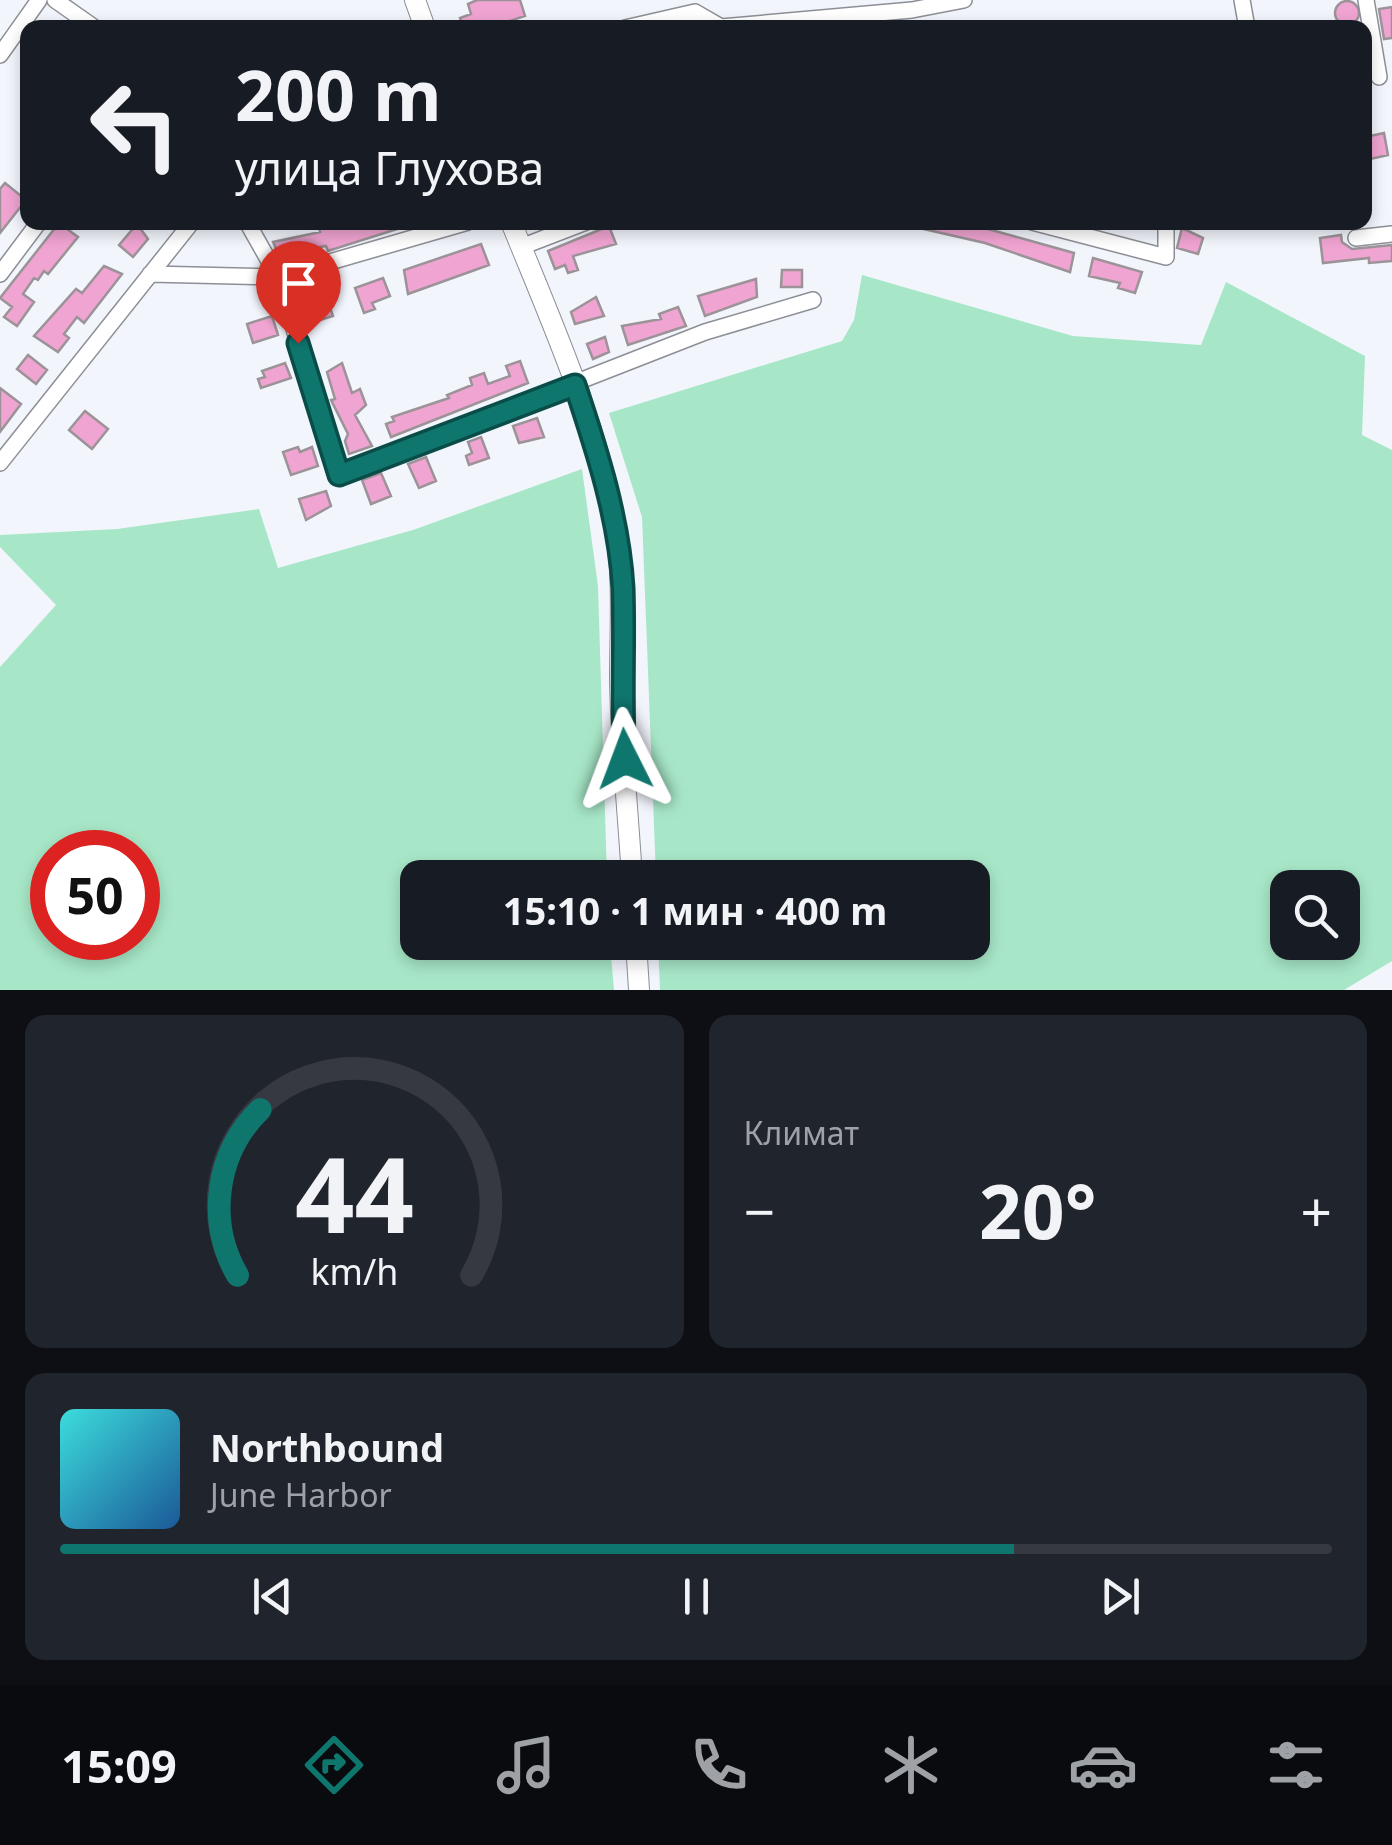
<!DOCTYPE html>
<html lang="ru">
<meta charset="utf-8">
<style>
:root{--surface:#171b24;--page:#20242c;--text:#f1f3f6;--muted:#9ea1a6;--line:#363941;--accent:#0f766e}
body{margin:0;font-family:"Noto Sans",sans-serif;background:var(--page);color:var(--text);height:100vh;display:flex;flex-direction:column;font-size:38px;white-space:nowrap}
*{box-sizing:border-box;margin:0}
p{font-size:32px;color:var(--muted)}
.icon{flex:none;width:55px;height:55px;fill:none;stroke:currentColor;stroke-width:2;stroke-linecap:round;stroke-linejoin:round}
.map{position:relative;height:990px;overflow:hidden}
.side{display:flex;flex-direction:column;gap:25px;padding:25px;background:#0d0f14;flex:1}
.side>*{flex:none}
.banner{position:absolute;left:20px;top:20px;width:1352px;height:210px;border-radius:20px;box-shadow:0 5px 15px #0003;background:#171b24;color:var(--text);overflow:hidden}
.fabs{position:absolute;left:1270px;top:870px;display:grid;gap:20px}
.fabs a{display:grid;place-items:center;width:90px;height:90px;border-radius:20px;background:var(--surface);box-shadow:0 5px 15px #0003;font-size:50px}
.speed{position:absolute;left:30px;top:830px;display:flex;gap:20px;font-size:50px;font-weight:700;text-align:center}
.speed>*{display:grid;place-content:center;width:130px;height:130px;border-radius:50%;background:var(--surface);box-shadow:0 5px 15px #0003;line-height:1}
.speed .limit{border:15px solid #d22;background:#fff;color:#111}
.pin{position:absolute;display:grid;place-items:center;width:85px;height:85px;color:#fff;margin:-102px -42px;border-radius:50% 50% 50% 0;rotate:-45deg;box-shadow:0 0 10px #0007}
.pin .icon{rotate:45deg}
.me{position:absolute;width:110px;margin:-55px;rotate:357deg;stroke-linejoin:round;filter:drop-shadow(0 0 8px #0008)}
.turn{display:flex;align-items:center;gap:35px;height:210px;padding:0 50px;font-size:45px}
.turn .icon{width:130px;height:130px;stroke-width:2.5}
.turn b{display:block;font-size:70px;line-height:85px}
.big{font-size:75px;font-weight:700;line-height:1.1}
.side .widget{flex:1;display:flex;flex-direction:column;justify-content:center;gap:15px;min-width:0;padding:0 35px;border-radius:20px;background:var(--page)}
.side .dial{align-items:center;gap:0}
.dial svg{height:260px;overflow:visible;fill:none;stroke:var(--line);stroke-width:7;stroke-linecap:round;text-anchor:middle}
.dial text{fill:var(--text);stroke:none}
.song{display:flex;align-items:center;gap:30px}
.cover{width:120px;height:120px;border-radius:15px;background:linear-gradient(135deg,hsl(180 70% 55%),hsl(210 70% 35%))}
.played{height:10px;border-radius:5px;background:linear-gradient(90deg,var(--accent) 75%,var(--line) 75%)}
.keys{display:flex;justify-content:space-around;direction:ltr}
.heat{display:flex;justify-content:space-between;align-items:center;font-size:55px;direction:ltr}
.side .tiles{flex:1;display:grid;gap:25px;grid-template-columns:1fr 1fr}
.widget:last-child{grid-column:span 2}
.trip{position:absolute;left:400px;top:860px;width:590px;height:100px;border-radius:20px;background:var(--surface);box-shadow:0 5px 15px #0003;font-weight:700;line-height:100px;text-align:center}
.tabs{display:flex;height:160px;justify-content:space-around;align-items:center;background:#090b0e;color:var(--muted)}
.tabs .icon{width:70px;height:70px}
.tabs .selected{color:var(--accent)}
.tabs b{font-size:45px;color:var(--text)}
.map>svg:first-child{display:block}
.green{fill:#a7e7c7;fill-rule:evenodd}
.building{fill:#f0a4d1;stroke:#9b9397;stroke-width:2.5}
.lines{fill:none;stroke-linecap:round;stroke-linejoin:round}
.minor-casing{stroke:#8d8f96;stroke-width:18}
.secondary-casing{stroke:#8d8f96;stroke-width:22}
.minor{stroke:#fff;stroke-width:15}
.secondary{stroke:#fff;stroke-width:20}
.route-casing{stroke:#0a4d48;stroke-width:25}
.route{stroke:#0f766e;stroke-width:18}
</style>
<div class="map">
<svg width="1392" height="990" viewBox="0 0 1392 990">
<rect width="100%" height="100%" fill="#f3f5fd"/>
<path class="green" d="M862,275l211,61 128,9 25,-63 139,74 -3,79 30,15v511l-48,29h-684l-2,-47 314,-1v-64l-316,-1 -14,-360 -33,-104 233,-72 12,-21zM1288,888h54v54h-54z
M582,469l16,117 9,291 -189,1v64l192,1 4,47h-614v-323l56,-62 -56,-58v-12l117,-6 142,-20 19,59 135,-38zM52,852h86v86h-86z"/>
<path class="building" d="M477,0h43l5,16 -37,12h-25l-3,-10 11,-4 -3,-10z
M1335 13a12 12 0 1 1 24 0a12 12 0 1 1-24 0Z
M1392,7v31l-8,1 -5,-30z
M1384,133l4,22 -22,5 -1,-23z
M5,183l21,17 -26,33v-44z
M332,222h77l1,3 -82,26 -2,-5 -6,1 -37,17 -10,-22 47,-10 -1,-5z
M916,222h47l111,31 -4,19 -85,-29 -70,-16z
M59,223l19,14 -30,37 -4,-3 -6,9 -4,-2 -11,16 11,8 -17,24 -13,-9 8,-10 -12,-9z
M137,224l11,15 -15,18 -14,-12z
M609,226l7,18 -43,12 5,14 -10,3 -3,-8 -10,4 -7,-18z
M1182,228l21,10 -5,16 -21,-6z
M1341,235l1,7 10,7 40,-4v16l-23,2v-5l-46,5 -3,-25z
M481,244l8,21 -81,29 -4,-24z
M1093,258l49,14 -7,21 -17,-5 2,-5 -31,-7z
M104,266l18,8 -38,49 -7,-6 -13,17 5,4 -11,14 -24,-16 42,-47 6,4z
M782,270h20v17h-21z
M383,278l7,18 -18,7 3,6 -11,4 -9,-25z
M756,279l1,18 -52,19 -7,-20z
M596,297l8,19 -29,8 -4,-12z
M327,298l6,18 -22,7 -6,-18z
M678,307l8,19 -58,19 -6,-19 39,-7 -2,-5z
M272,316l6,19 -25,8 -6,-19z
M605,337l4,15 -16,7 -6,-15z
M28,355l19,15 -11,14 -19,-15z
M520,361l8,22 -137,54 -5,-13 8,-3 -2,-4 57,-19 -2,-3 25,-10 -2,-7 14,-5 4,11 22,-8 -4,-10z
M285,363l6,15 -30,10 -3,-9 7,-2 -3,-6z
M342,363l10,30 8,-4 6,16 -11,10 17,31 -23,8 -4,-13 3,-7 -17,-34 4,-1 -8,-27z
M0,388l21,16 -21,28z
M85,411l23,18 -16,20 -23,-19z
M537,418l7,19 -25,6 -6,-17z
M481,437l8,21 -20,7 -3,-9 6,-3 -4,-11z
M298,447l2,5 12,-5 6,19 -27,9 -8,-23z
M426,457l10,24 -17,7 -11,-24z
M381,473l10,23 -20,8 -9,-24z
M326,491l5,15 -25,14 -7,-21z"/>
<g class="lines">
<defs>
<path id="minor" d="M55,0l40,28
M1242,0l5,28
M1366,0l13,77
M625,28l70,-16 26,15 191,-17 52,-10
M0,55l39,-55
M247,222l31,55 61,198 366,-143 108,-32
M1032,222l134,35v-35
M1356,238l36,-4
M521,247l65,-25
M0,274l39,-52
M150,274l128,3 190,-55
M0,463l192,-241"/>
<path id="secondary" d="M415,0l10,28
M511,222c40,99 86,200 104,304 9,52 5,101 5,153 1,66 8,133 12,199
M636,942l3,48"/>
</defs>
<use href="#minor" class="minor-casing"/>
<use href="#secondary" class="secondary-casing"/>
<use href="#minor" class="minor"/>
<use href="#secondary" class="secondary"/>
</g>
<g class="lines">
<defs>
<path id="route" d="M298,343l41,132 236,-90c22,66 44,133 48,203 2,57 -2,114 2,171"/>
</defs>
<use href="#route" class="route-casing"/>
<use href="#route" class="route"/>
</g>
</svg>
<div class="fabs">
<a><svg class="icon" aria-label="search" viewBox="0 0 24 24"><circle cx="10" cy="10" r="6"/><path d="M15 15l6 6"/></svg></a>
</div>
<div class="speed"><div class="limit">50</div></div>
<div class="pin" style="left:298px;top:343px;background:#d93025"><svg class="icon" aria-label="arrive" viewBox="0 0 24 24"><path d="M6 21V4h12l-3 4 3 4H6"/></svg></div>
<svg class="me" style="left:625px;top:759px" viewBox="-20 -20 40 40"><path d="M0-17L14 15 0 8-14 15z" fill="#0f766e" stroke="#fff" stroke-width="4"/></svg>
<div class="trip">15:10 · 1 мин · 400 m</div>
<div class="banner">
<div class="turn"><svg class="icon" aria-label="left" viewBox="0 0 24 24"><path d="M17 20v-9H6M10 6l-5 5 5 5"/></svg><div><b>200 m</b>улица Глухова</div></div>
</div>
</div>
<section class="side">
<div class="tiles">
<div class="widget dial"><svg viewBox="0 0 100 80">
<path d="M14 69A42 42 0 1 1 86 69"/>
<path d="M14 69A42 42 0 0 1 21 18" stroke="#0f766e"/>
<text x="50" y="56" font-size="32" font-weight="700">44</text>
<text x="50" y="72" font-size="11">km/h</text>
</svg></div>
<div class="widget"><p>Климат</p>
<div class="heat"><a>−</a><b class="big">20°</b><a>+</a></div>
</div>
<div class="widget">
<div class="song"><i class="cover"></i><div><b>Northbound</b><p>June Harbor</p></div></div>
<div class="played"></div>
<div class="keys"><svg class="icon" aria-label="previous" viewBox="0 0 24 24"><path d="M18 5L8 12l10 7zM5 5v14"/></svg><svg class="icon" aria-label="pause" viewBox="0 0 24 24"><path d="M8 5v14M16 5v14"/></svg><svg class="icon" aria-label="next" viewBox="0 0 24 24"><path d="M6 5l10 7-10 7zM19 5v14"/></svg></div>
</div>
</div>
</section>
<nav class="tabs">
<b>15:09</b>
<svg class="icon selected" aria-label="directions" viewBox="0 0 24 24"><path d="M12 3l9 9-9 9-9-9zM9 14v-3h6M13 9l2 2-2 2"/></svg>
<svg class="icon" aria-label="music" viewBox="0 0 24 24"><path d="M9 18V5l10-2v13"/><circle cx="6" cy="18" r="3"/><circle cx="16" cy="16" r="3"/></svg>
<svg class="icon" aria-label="phone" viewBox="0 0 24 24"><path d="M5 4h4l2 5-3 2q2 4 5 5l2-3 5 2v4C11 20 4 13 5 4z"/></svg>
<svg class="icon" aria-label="climate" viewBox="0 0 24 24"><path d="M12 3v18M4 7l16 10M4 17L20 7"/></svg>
<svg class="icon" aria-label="car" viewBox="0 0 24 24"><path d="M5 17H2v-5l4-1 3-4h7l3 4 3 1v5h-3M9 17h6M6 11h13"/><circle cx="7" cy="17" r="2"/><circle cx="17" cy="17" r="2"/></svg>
<svg class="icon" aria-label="filters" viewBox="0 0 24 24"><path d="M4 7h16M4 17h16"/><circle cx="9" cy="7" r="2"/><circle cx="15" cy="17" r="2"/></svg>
</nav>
